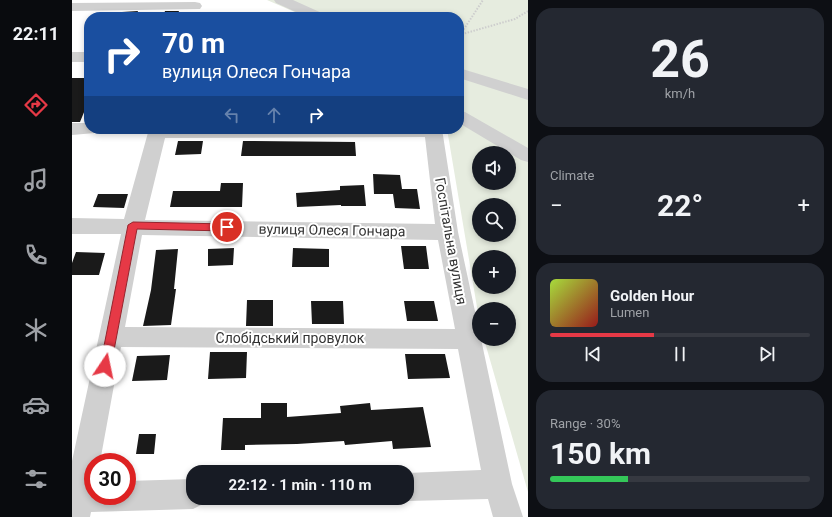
<!DOCTYPE html>
<meta charset="utf-8">
<style>
:root{--surface:#171b24;--page:#242831;--text:#f1f3f6;--muted:#9ea1a6;--line:#363941;--accent:#e63946}
body{margin:0;font-family:Roboto,sans-serif;background:var(--page);color:var(--text);height:100vh;display:flex;flex-direction:column;font-size:15px;white-space:nowrap}
*{box-sizing:border-box;margin:0}
p{font-size:13px;color:var(--muted)}
.icon{flex:none;width:22px;height:22px;fill:none;stroke:currentColor;stroke-width:2;stroke-linecap:round;stroke-linejoin:round}
.map{position:relative;flex:1;overflow:hidden}
.details{display:flex;flex-direction:column;gap:8px;padding:8px;background:#0d0f14;width:304px}
.details>*{flex:none}
.guide{position:absolute;left:12px;top:12px;width:380px;height:122px;border-radius:16px;box-shadow:0 2px 6px #0003;background:#1a4fa0;color:#fff;overflow:hidden}
.tools{position:absolute;left:400px;top:146px;display:grid;gap:8px}
.tools a{display:grid;place-items:center;width:44px;height:44px;border-radius:50%;background:var(--surface);box-shadow:0 2px 6px #0003;font-size:20px}
.speed{position:absolute;left:12px;top:453px;display:flex;gap:8px;font-size:20px;font-weight:700;text-align:center}
.speed>*{display:grid;place-content:center;width:52px;height:52px;border-radius:50%;background:var(--surface);box-shadow:0 2px 6px #0003;line-height:1}
.speed .limit{border:6px solid #d22;background:#fff;color:#111}
.pin{position:absolute;display:grid;place-items:center;width:34px;height:34px;color:#fff;margin:-17px;border:2px solid #fff;border-radius:50%;box-shadow:0 1px 4px #0007}
.me{position:absolute;width:44px;margin:-22px;rotate:11deg;stroke-linejoin:round;filter:drop-shadow(0 0 3px #0008)}
.turn{display:flex;align-items:center;gap:14px;height:84px;padding:0 12px;font-size:18px}
.turn .icon{width:52px;height:52px;stroke-width:2.5}
.turn b{display:block;font-size:28px;line-height:34px}
.lanes{display:flex;align-items:center;height:38px;padding:0 12px;background:#0003;justify-content:center;gap:20px;direction:ltr}
.lanes .off{opacity:.35}
.big{font-size:30px;font-weight:700;line-height:1.1}
.details .tile{flex:1;display:flex;flex-direction:column;justify-content:center;gap:6px;min-width:0;padding:0 14px;border-radius:16px;background:var(--page)}
.details .dial{align-items:center;gap:0}
.dial b{font-size:52px;line-height:1}
.song{display:flex;align-items:center;gap:12px}
.cover{width:48px;height:48px;border-radius:6px;background:linear-gradient(135deg,hsl(80 70% 55%),hsl(0 70% 35%))}
.played{height:4px;border-radius:2px;background:linear-gradient(90deg,var(--accent) 40%,var(--line) 40%)}
.keys{display:flex;justify-content:space-around;direction:ltr}
.heat{display:flex;justify-content:space-between;align-items:center;font-size:22px;direction:ltr}
.charge{height:6px;border-radius:3px;background:linear-gradient(90deg,#34c759 30%,var(--line) 0)}
.trip{position:absolute;left:114px;top:465px;width:228px;height:40px;border-radius:16px;background:var(--surface);box-shadow:0 2px 6px #0003;font-weight:700;line-height:40px;text-align:center}
main{display:flex;flex:1;min-height:0}
.menu{display:flex;flex-direction:column;width:72px;justify-content:space-around;align-items:center;background:#090b0e;color:var(--muted)}
.menu .icon{width:28px;height:28px}
.menu .current{color:var(--accent)}
.menu b{font-size:18px;color:var(--text)}
.map>svg:first-child{display:block}
.green{fill:#e6ecdf;fill-rule:evenodd}
.building{fill:#1a1a1a}
.lines{fill:none;stroke-linecap:round;stroke-linejoin:round}
.path{stroke:#cdcdcd;stroke-width:2;stroke-dasharray:1.5 1.5;stroke-linecap:butt}
.minor{fill:#d0d0d0;fill-rule:evenodd}
.route{fill:#e63946;stroke:#96252e}
.labels{text-anchor:middle;stroke-width:4;stroke-linejoin:round;paint-order:stroke}
.street-label{font-size:14px;fill:#333;stroke:#fff}
</style>
<main>
<nav class="menu">
<b>22:11</b>
<svg class="icon current" aria-label="directions" viewBox="0 0 24 24"><path d="M12 3l9 9-9 9-9-9zM9 14v-3h6M13 9l2 2-2 2"/></svg>
<svg class="icon" aria-label="music" viewBox="0 0 24 24"><path d="M9 18V5l10-2v13"/><circle cx="6" cy="18" r="3"/><circle cx="16" cy="16" r="3"/></svg>
<svg class="icon" aria-label="phone" viewBox="0 0 24 24"><path d="M5 4h4l2 5-3 2q2 4 5 5l2-3 5 2v4C11 20 4 13 5 4z"/></svg>
<svg class="icon" aria-label="climate" viewBox="0 0 24 24"><path d="M12 3v18M4 7l16 10M4 17L20 7"/></svg>
<svg class="icon" aria-label="car" viewBox="0 0 24 24"><path d="M5 17H2v-5l4-1 3-4h7l3 4 3 1v5h-3M9 17h6M6 11h13"/><circle cx="7" cy="17" r="2"/><circle cx="17" cy="17" r="2"/></svg>
<svg class="icon" aria-label="filters" viewBox="0 0 24 24"><path d="M4 7h16M4 17h16"/><circle cx="9" cy="7" r="2"/><circle cx="15" cy="17" r="2"/></svg>
</nav>
<div class="map">
<svg width="456" height="517" viewBox="0 0 456 517">
<rect width="100%" height="100%" fill="#fff"/>
<path class="green" d="M195,0h261v492l-44,-153h25v-30h-30v10l-32,-190h12v-112h-153zM407,153h30v30h-30zM407,205h30v30h-30zM407,257h30v30h-30z"/>
<path class="building" d="M66,11l-2,6h-15l1,-5z
M93,11h14l-2,6h-14z
M0,78h17v22l-9,22h-8z
M106,141h25l-2,13 -26,1z
M171,141l112,1 1,14h-115z
M301,174l27,1 2,14h15l3,20 -25,-1 -2,-14h-19z
M149,183h22l-1,24h-72l3,-16h47z
M292,185l2,21h-25v-1l-44,2 -1,-14 44,-3v-4z
M26,194h30l-4,14 -31,-1z
M329,246h25l3,23h-25z
M162,248l-1,17 -25,1v-17z
M221,248l36,1v18h-37z
M106,249l-4,40h2l-5,36 -28,1 8,-36 5,-40z
M4,252l29,1 -6,22h-27v-12z
M175,300h26v26h-27z
M239,301h32l1,23h-32z
M332,301h30l4,20h-31z
M138,352h37l-1,26 -38,1z
M333,354h40l5,24 -42,1z
M98,355l-3,25 -35,1 5,-25z
M189,403h26v14l54,-4 -1,-7 30,-3 1,7 52,-3 8,40 -38,2 -1,-8 -47,4 -1,-4 -47,3 -52,1v5h-24l2,-32h38z
M67,434h17l-2,20h-18z"/>
<g class="lines">
<path class="path" d="M390,32l21,-32
M387,35l56,-16 13,-8"/>
<path class="minor" d="M202,0h19l31,14 2,3h-19l-31,-14z
M123,2l5,1 2,3 -2,3 -128,2v-8z
M0,52h17v10h-17z
M387,68l69,21v11l-69,-22z
M387,111l6,1 63,36v14l-7,-2 -62,-37z
M0,123h17v6h9l-3,4 -23,2z
M77,129h293l16,103 21,98v9h2l31,145 11,33h-30l-5,-18 -81,2 -8,-3h8v-25l74,-3 -23,-121 -337,-2 -21,115h-7v34h34v-15l66,-2v19h13l-3,6 -10,5 -102,3 -1,5h-18v-56l49,-227h-49v-16l52,1zM353,137l10,87 -290,-4 20,-82zM70,235l296,5 17,89 -330,-2z"/>
</g>
<path class="route" d="M61,222l94,2 4,3 -4,4 -90,-2 -26,137 -2,3 -4,2 -3,-2 -2,-3 28,-141z"/>
<g class="labels">
<g class="street-label">
<text transform="translate(260 230) rotate(1)" y="5">вулиця Олеся Гончара</text>
<text transform="translate(379 241) rotate(80)" y="5">Госпітальна вулиця</text>
<text x="218" y="343">Слобідський провулок</text>
</g>
</g>
</svg>
<div class="tools">
<a><svg class="icon" aria-label="sound" viewBox="0 0 24 24"><path d="M4 9h4l5-4v14l-5-4H4zM17 9q2 3 0 6"/></svg></a>
<a><svg class="icon" aria-label="search" viewBox="0 0 24 24"><circle cx="10" cy="10" r="6"/><path d="M15 15l6 6"/></svg></a>
<a>+</a>
<a>−</a>
</div>
<div class="speed"><div class="limit">30</div></div>
<div class="pin" style="left:155px;top:227px;background:#d93025"><svg class="icon" aria-label="arrive" viewBox="0 0 24 24"><path d="M6 21V4h12l-3 4 3 4H6"/></svg></div>
<svg class="me" style="left:33px;top:366px" viewBox="-20 -20 40 40"><circle r="19" fill="#fff"/><path d="M0-13L10 11 0 6-10 11z" fill="#e63946"/></svg>
<div class="trip">22:12 · 1 min · 110 m</div>
<div class="guide">
<div class="turn"><svg class="icon" aria-label="right" viewBox="0 0 24 24"><path d="M7 20v-9h11M14 6l5 5-5 5"/></svg><div><b>70 m</b>вулиця Олеся Гончара</div></div>
<div class="lanes"><svg class="icon off" aria-label="left" viewBox="0 0 24 24"><path d="M17 20v-9H6M10 6l-5 5 5 5"/></svg><svg class="icon off" aria-label="ahead" viewBox="0 0 24 24"><path d="M12 20V5M6 11l6-6 6 6"/></svg><svg class="icon" aria-label="right" viewBox="0 0 24 24"><path d="M7 20v-9h11M14 6l5 5-5 5"/></svg></div>
</div>
</div>
<section class="details">
<div class="tile dial"><b>26</b><p>km/h</p></div>
<div class="tile"><p>Climate</p>
<div class="heat"><a>−</a><b class="big">22°</b><a>+</a></div>
</div>
<div class="tile">
<div class="song"><i class="cover"></i><div><b>Golden Hour</b><p>Lumen</p></div></div>
<div class="played"></div>
<div class="keys"><svg class="icon" aria-label="previous" viewBox="0 0 24 24"><path d="M18 5L8 12l10 7zM5 5v14"/></svg><svg class="icon" aria-label="pause" viewBox="0 0 24 24"><path d="M8 5v14M16 5v14"/></svg><svg class="icon" aria-label="next" viewBox="0 0 24 24"><path d="M6 5l10 7-10 7zM19 5v14"/></svg></div>
</div>
<div class="tile"><p>Range · 30%</p><b class="big">150 km</b><div class="charge"></div></div>
</section>
</main>
